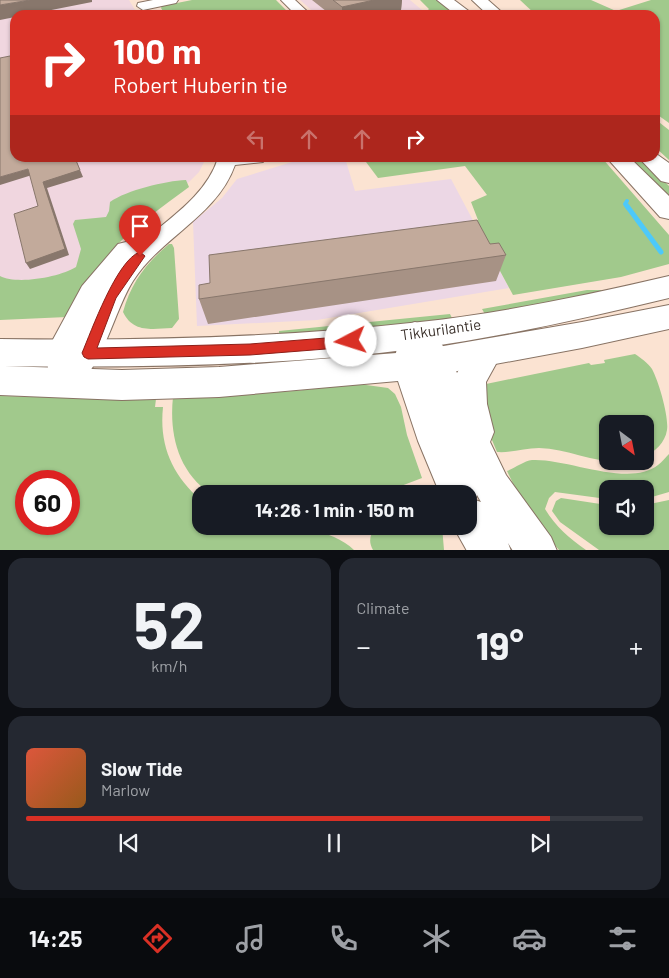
<!DOCTYPE html>
<meta charset="utf-8">
<style>
:root{--surface:#171b24;--page:#242831;--text:#f1f3f6;--muted:#9ea1a6;--line:#363941;--accent:#d93025}
body{margin:0;font-family:Barlow,sans-serif;background:var(--page);color:var(--text);height:100vh;display:flex;flex-direction:column;font-size:19px;white-space:nowrap}
*{box-sizing:border-box;margin:0}
p{font-size:16px;color:var(--muted)}
.icon{flex:none;width:28px;height:28px;fill:none;stroke:currentColor;stroke-width:2;stroke-linecap:round;stroke-linejoin:round}
.map{position:relative;height:550px;overflow:hidden}
.panel{display:flex;flex-direction:column;gap:8px;padding:8px;background:#0d0f14;flex:1}
.panel>*{flex:none}
.guide{position:absolute;left:10px;top:10px;width:650px;height:152px;border-radius:15px;box-shadow:0 1px 4px #0004;background:#d93025;color:#fff;overflow:hidden}
.needle{width:32px;rotate:148deg}
.tools{position:absolute;left:599px;top:415px;display:grid;gap:10px}
.tools a{display:grid;place-items:center;width:55px;height:55px;border-radius:10px;background:var(--surface);box-shadow:0 1px 4px #0004;font-size:25px}
.speed{position:absolute;left:15px;top:470px;display:flex;gap:10px;font-size:25px;font-weight:700;text-align:center}
.speed>*{display:grid;place-content:center;width:65px;height:65px;border-radius:50%;background:var(--surface);box-shadow:0 1px 4px #0004;line-height:1}
.speed .limit{border:8px solid #d22;background:#fff;color:#111}
.pin{position:absolute;display:grid;place-items:center;width:42px;height:42px;color:#fff;margin:-51px -21px;border-radius:50% 50% 50% 0;rotate:-45deg;box-shadow:0 0 5px #0007}
.pin .icon{rotate:45deg}
.me{position:absolute;width:55px;margin:-28px;rotate:265deg;stroke-linejoin:round;filter:drop-shadow(0 0 4px #0008)}
.turn{display:flex;align-items:center;gap:18px;height:105px;padding:0 20px;font-size:22px}
.turn .icon{width:65px;height:65px;stroke-width:2.5}
.turn b{display:block;font-size:35px;line-height:42px}
.lanes{display:flex;align-items:center;height:48px;padding:0 20px;background:#0003;justify-content:center;gap:25px;direction:ltr}
.lanes .off{opacity:.35}
.big{font-size:38px;font-weight:700;line-height:1.1}
.panel .tile{flex:1;display:flex;flex-direction:column;justify-content:center;gap:8px;min-width:0;padding:0 18px;border-radius:15px;background:var(--page)}
.panel .dial{align-items:center;gap:0}
.dial b{font-size:65px;line-height:1}
.song{display:flex;align-items:center;gap:15px}
.cover{width:60px;height:60px;border-radius:8px;background:linear-gradient(135deg,hsl(10 70% 55%),hsl(30 70% 35%))}
.played{height:5px;border-radius:2px;background:linear-gradient(90deg,var(--accent) 85%,var(--line) 85%)}
.keys{display:flex;justify-content:space-around;direction:ltr}
.heat{display:flex;justify-content:space-between;align-items:center;font-size:28px;direction:ltr}
.panel .tiles{flex:1;display:grid;gap:8px;grid-template-columns:1fr 1fr}
.tile:last-child{grid-column:span 2}
.trip{position:absolute;left:192px;top:485px;width:285px;height:50px;border-radius:15px;background:var(--surface);box-shadow:0 1px 4px #0004;font-weight:700;line-height:50px;text-align:center}
.tabs{display:flex;height:80px;justify-content:space-around;align-items:center;background:#090b0e;color:var(--muted)}
.tabs .icon{width:35px;height:35px}
.tabs .selected{color:var(--accent)}
.tabs b{font-size:22px;color:var(--text)}
.map>svg:first-child{display:block}
.commercial{fill:#ecd7e5}
.industrial{fill:#f0d6df}
.green{fill:#a1c98c;fill-rule:evenodd}
.lines{fill:none;stroke-linecap:round;stroke-linejoin:round}
.stream-far1{stroke:#4dc9fa;stroke-width:4}
.stream{stroke:#4dc9fa;stroke-width:5}
.minor-casing{stroke:#887364;stroke-width:2}
.major-casing{stroke:#887364;stroke-width:2}
.highway-casing{stroke:#887364;stroke-width:2}
.minor{fill:#fff;fill-rule:evenodd}
.major{fill:#fff;fill-rule:evenodd}
.highway{fill:#fff;fill-rule:evenodd}
.wall{fill:#a79285}
.shaded-wall{fill:#88776c}
.building{fill:#c2aa9b;stroke:#88776c}
.route{fill:#d93025;stroke:#8d1f18}
.labels{text-anchor:middle;stroke-width:4.5;stroke-linejoin:round;paint-order:stroke}
.street-label{font-size:15px;fill:#3a302a;stroke:#fff}
</style>
<div class="map">
<svg width="669" height="551" viewBox="0 0 669 551">
<rect width="100%" height="100%" fill="#fbe3d2"/>
<path class="commercial" d="M305,158h40l10,33 96,-12 58,109 -192,32 -120,6 -4,-104 29,-24 15,-19z"/>
<path class="industrial" d="M0,0h129l9,15h-123v143h191l-7,14 -10,10 -86,57 -40,42 -63,6z
M300,0h110l12,10 -26,5h-79z"/>
<path class="green" d="M192,0h84l15,15h-126l-4,-7 1,-2z
M420,0h20l20,15h-37l5,-1 -1,-3 2,-2z
M520,0h71l25,11 35,-11h18v123l-14,-10v-98h-119z
M655,119l14,11v30l-14,-13z
M363,158h239l67,77v29l-48,13 -108,18 -40,-74 5,-1 -7,-18 16,-7 -22,-29 -87,12z
M628,158h13l28,28v14z
M186,180l3,7c-26,19 -54,39 -76,62 -18,20 -32,45 -46,68l-67,3v-44c17,9 60,1 76,-9l5,-18 -8,-25 2,-4 31,-3 3,-6 1,-9c17,-12 55,-21 76,-22z
M169,244h3l2,4 5,71 -7,9c-20,1 -39,5 -49,-16 8,-29 23,-49 46,-68z
M587,290h14l3,3 -118,23 -4,-7z
M450,314l3,6 -174,18v-7z
M635,354c6,4 13,9 17,15 7,13 17,48 15,61 -2,13 -12,21 -22,27v-33h-37v37h26c-32,6 -63,-12 -95,-13 -14,0 -27,5 -42,4l-13,-31 2,-37 103,-21 2,2 14,-2 -1,-3z
M359,384l29,4 7,6 6,13 6,28 15,43 -21,8 -9,8h-181c-33,-22 -42,-60 -38,-97l121,-6z
M0,396l156,3 -1,8h8c-4,38 9,68 38,93v26c45,0 119,-8 153,24l-354,1zM26,481h43v43h-43z
M669,454v38l-24,7v-10h-37l-1,10 -52,-7 -6,6 -4,11c11,18 24,29 41,41h-27l-33,-40 -19,-39c8,-3 17,-10 25,-11 35,-2 97,28 126,5 4,-3 8,-8 11,-11z
M561,498l46,7 1,21h37v-21l24,-5v50h-70l-39,-28 -8,-11 4,-10z
M376,526h66l2,24h-71c-5,-9 -3,-15 3,-24z"/>
<g class="lines">
<path class="stream-far1" d="M627,201l-2,3 3,4"/>
<path class="stream" d="M627,206l34,46"/>
<defs>
<path id="minor" d="M153,0h25l-2,3 -33,7 -6,-4 1,-3z
M281,0h14l16,15h-15z
M218,158h48l-3,4 -28,3c-18,51 -74,72 -102,116 -21,33 -32,99 -70,114l-10,-4 -4,-9 3,-6 -4,-7 -1,-16 3,-8 32,-59 36,-42 8,-2 8,2 2,3c29,-26 70,-50 82,-89z"/>
<path id="major" d="M669,276v22c-82,20 -164,38 -248,50 -138,18 -278,20 -417,18l118,4 97,-3 190,-15 173,-30 87,-17v24l-87,19 -173,32 -190,17 -97,3 -122,-5v-56c140,2 280,-1 420,-17 84,-9 167,-27 249,-46z"/>
<path id="highway" d="M437,0h17l20,15h-18z
M472,0h16l17,15h-17z
M655,153l14,10v20l-8,-2 -22,-23h16z
M607,158h23l39,38v23l-9,-2z
M415,322c22,8 33,31 42,51l18,-30 11,-3 11,3 5,10 -16,29 1,22 7,28 -4,10 16,33 45,62 6,14h-44l-5,-8 3,8h-44l-14,-25h16v-32h-29l-22,-53 -25,-75 7,-31 4,-9zM477,495l4,7 -6,-2z"/>
</defs>
<use href="#minor" class="minor-casing"/>
<use href="#major" class="major-casing"/>
<use href="#highway" class="highway-casing"/>
<use href="#minor" class="minor"/>
<use href="#major" class="major"/>
<use href="#highway" class="highway"/>
</g>
<path class="wall" d="M312,0h90l-1,10 -20,5h-50z
M490,244l16,11 -10,26 -288,43 -9,-25z"/>
<path class="shaded-wall" d="M30,0h62v2l-66,13h-11v2l-15,3v-15z
M374,0h28l-1,10 -20,5h-39v-8z
M75,158l8,19 -36,11 22,67 -39,14 -4,-6 17,-81z
M28,169l4,6 -32,10v-8z"/>
<path class="building" d="M0,0h30l-30,5z
M333,0h41l-32,7z
M15,55v103h60l5,12 -37,12 22,67 -39,14 -12,-49 24,-8 -10,-37 -28,8v-119z
M477,220l13,24 9,-1 7,12 -307,44v-14l11,-2 -1,-28z"/>
<path class="route" d="M140,252l5,4 -29,42 -19,50 153,-4 101,-8 4,2 2,3 -2,4 -4,2 -101,8 -162,4 -4,-2 -2,-4c9,-21 35,-94 58,-101z"/>
<g class="labels">
<g class="street-label">
<text transform="translate(441 330) rotate(-8)" y="5">Tikkurilantie</text>
</g>
</g>
</svg>
<div class="tools">
<a><svg class="needle" viewBox="-14 -14 28 28"><path d="M0-13l5 13h-10z" fill="#e53935"/><path d="M0 13l5-13h-10z" fill="#9ea1a6"/></svg></a>
<a><svg class="icon" aria-label="sound" viewBox="0 0 24 24"><path d="M4 9h4l5-4v14l-5-4H4zM17 9q2 3 0 6"/></svg></a>
</div>
<div class="speed"><div class="limit">60</div></div>
<div class="pin" style="left:140px;top:256px;background:#d93025"><svg class="icon" aria-label="arrive" viewBox="0 0 24 24"><path d="M6 21V4h12l-3 4 3 4H6"/></svg></div>
<svg class="me" style="left:351px;top:341px" viewBox="-20 -20 40 40"><circle r="19" fill="#fff"/><path d="M0-13L10 11 0 6-10 11z" fill="#d93025"/></svg>
<div class="trip">14:26 · 1 min · 150 m</div>
<div class="guide">
<div class="turn"><svg class="icon" aria-label="right" viewBox="0 0 24 24"><path d="M7 20v-9h11M14 6l5 5-5 5"/></svg><div><b>100 m</b>Robert Huberin tie</div></div>
<div class="lanes"><svg class="icon off" aria-label="left" viewBox="0 0 24 24"><path d="M17 20v-9H6M10 6l-5 5 5 5"/></svg><svg class="icon off" aria-label="ahead" viewBox="0 0 24 24"><path d="M12 20V5M6 11l6-6 6 6"/></svg><svg class="icon off" aria-label="ahead" viewBox="0 0 24 24"><path d="M12 20V5M6 11l6-6 6 6"/></svg><svg class="icon" aria-label="right" viewBox="0 0 24 24"><path d="M7 20v-9h11M14 6l5 5-5 5"/></svg></div>
</div>
</div>
<section class="panel">
<div class="tiles">
<div class="tile dial"><b>52</b><p>km/h</p></div>
<div class="tile"><p>Climate</p>
<div class="heat"><a>−</a><b class="big">19°</b><a>+</a></div>
</div>
<div class="tile">
<div class="song"><i class="cover"></i><div><b>Slow Tide</b><p>Marlow</p></div></div>
<div class="played"></div>
<div class="keys"><svg class="icon" aria-label="previous" viewBox="0 0 24 24"><path d="M18 5L8 12l10 7zM5 5v14"/></svg><svg class="icon" aria-label="pause" viewBox="0 0 24 24"><path d="M8 5v14M16 5v14"/></svg><svg class="icon" aria-label="next" viewBox="0 0 24 24"><path d="M6 5l10 7-10 7zM19 5v14"/></svg></div>
</div>
</div>
</section>
<nav class="tabs">
<b>14:25</b>
<svg class="icon selected" aria-label="directions" viewBox="0 0 24 24"><path d="M12 3l9 9-9 9-9-9zM9 14v-3h6M13 9l2 2-2 2"/></svg>
<svg class="icon" aria-label="music" viewBox="0 0 24 24"><path d="M9 18V5l10-2v13"/><circle cx="6" cy="18" r="3"/><circle cx="16" cy="16" r="3"/></svg>
<svg class="icon" aria-label="phone" viewBox="0 0 24 24"><path d="M5 4h4l2 5-3 2q2 4 5 5l2-3 5 2v4C11 20 4 13 5 4z"/></svg>
<svg class="icon" aria-label="climate" viewBox="0 0 24 24"><path d="M12 3v18M4 7l16 10M4 17L20 7"/></svg>
<svg class="icon" aria-label="car" viewBox="0 0 24 24"><path d="M5 17H2v-5l4-1 3-4h7l3 4 3 1v5h-3M9 17h6M6 11h13"/><circle cx="7" cy="17" r="2"/><circle cx="17" cy="17" r="2"/></svg>
<svg class="icon" aria-label="filters" viewBox="0 0 24 24"><path d="M4 7h16M4 17h16"/><circle cx="9" cy="7" r="2"/><circle cx="15" cy="17" r="2"/></svg>
</nav>
